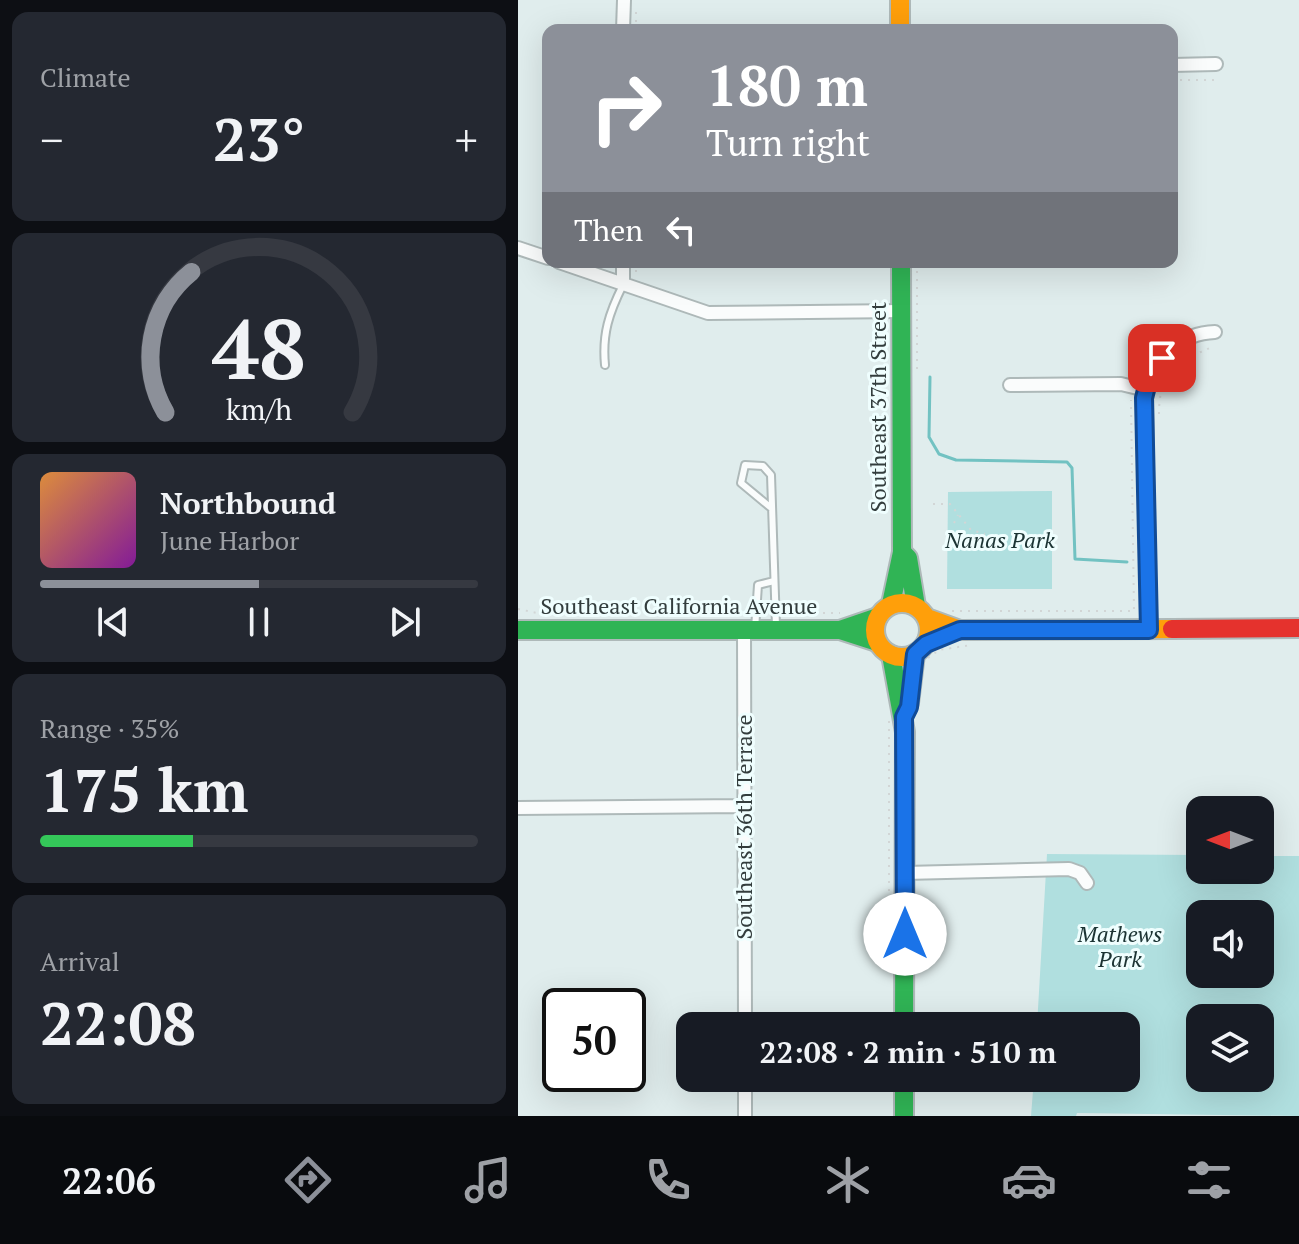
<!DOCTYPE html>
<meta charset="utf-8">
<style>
:root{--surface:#171b24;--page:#242831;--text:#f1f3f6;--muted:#9ea1a6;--line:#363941;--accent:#8c9099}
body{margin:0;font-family:"PT Serif",serif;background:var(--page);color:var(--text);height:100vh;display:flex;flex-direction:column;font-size:30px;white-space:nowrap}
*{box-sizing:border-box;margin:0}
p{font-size:26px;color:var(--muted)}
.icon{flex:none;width:44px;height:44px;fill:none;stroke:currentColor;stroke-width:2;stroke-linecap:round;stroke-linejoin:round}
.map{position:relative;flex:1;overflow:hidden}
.side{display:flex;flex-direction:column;gap:12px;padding:12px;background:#0d0f14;width:518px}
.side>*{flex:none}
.top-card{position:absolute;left:24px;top:24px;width:636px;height:244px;border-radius:16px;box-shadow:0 8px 32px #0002;background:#8c9099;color:#fff;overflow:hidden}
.needle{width:52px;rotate:270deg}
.fabs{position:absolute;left:668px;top:796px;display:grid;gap:16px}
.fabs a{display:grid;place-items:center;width:88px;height:88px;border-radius:16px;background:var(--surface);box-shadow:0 8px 32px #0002;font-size:40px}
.speed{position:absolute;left:24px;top:988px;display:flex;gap:16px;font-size:40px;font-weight:700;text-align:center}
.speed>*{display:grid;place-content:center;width:104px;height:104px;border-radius:50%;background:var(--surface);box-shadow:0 8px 32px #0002;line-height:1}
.speed .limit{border:4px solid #111;border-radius:12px;background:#fff;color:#111}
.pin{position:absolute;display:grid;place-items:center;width:68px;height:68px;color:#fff;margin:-34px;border-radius:16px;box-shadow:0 4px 12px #0006}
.me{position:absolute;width:88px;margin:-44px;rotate:0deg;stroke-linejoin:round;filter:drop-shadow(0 0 6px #0008)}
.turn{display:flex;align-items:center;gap:28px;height:168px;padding:0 32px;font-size:36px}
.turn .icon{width:104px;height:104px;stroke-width:2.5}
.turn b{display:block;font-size:56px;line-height:68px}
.then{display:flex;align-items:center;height:76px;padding:0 32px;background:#0003;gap:16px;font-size:30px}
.big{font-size:60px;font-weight:700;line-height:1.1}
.side .tile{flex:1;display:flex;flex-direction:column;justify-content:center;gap:12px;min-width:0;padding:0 28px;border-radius:16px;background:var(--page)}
.side .dial{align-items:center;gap:0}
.dial svg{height:208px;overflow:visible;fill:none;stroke:var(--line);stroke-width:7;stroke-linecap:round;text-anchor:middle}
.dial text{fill:var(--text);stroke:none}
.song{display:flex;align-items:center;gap:24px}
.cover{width:96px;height:96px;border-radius:12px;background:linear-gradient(135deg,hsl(30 70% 55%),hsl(290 70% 35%))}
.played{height:8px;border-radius:4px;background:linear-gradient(90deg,var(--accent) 50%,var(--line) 50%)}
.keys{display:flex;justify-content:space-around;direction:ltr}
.heat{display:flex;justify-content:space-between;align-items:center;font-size:44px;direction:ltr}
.charge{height:12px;border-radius:6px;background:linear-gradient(90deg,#34c759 35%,var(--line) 0)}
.trip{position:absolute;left:158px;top:1012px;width:464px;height:80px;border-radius:16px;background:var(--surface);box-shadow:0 8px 32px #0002;font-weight:700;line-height:80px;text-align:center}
.tab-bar{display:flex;height:128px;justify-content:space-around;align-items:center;background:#090b0e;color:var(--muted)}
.tab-bar .icon{width:56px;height:56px}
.tab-bar .current{color:var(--accent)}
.tab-bar b{font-size:36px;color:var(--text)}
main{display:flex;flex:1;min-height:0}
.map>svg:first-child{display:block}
.green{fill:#b0dfdf;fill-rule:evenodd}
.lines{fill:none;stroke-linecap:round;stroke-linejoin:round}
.stream{stroke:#72c2c2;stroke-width:3}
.lane-casing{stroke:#aeb9b9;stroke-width:10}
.street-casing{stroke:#aeb9b9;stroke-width:16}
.fast-casing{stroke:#aeb9b9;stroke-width:22}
.slow-casing{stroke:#aeb9b9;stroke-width:22}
.jam-casing{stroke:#aeb9b9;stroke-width:22}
.path{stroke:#d2d6d6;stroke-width:2;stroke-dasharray:2 6;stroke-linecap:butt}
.lane{stroke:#fafcfc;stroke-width:6}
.street{stroke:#fafcfc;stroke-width:12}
.fast{stroke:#30b455;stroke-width:18}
.slow{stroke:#ff9f0a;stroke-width:18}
.jam{stroke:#e5322d;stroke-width:18}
.route-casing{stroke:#114b97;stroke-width:20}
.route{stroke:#1a73e8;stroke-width:14}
.labels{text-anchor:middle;stroke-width:6;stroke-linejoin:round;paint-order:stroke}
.street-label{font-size:22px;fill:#333d3d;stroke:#effefe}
.park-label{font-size:22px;font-style:italic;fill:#1b3333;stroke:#effefe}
</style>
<main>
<section class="side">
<div class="tile"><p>Climate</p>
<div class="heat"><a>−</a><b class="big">23°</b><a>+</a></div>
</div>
<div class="tile dial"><svg viewBox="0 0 100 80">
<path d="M14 69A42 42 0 1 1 86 69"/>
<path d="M14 69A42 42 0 0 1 24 15" stroke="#8c9099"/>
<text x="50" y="56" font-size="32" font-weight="700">48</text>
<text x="50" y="72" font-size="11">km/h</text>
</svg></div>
<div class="tile">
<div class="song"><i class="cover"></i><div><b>Northbound</b><p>June Harbor</p></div></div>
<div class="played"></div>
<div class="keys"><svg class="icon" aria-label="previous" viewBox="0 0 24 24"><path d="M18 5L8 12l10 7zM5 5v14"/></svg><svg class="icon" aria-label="pause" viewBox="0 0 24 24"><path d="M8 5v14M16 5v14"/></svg><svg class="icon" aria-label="next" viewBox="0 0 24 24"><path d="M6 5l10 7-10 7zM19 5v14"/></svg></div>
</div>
<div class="tile"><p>Range · 35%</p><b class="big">175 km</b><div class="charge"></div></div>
<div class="tile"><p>Arrival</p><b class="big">22:08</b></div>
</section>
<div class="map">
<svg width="781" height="1116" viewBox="0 0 781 1116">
<rect width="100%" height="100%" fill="#e0eded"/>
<path class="green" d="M534,491v98h-105l1,-97z
M529,854l153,1v15h60v-14h39v260l-222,-3 -1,3h-45l3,-38h92v-52h-89zM682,914h60v60h-60zM682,1018h60v60h-60z"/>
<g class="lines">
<path class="stream" d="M412,377l-1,60 10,17 17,6 111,2 5,6 3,91 52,3"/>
<defs>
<path id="lane" d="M87,365c-3,-31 4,-52 18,-80
M252,507l-29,-24 4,-18 18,1 8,9 5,151
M237,629l3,-44 16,-4"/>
<path id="street" d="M105,30l1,-30
M654,65l44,-1
M0,248l30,10
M41,262l149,51 194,-2
M105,284v-22
M492,385l111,-1 25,6
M226,629l1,397
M631,630l-3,-240c10,-32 34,-57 69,-58
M0,808l226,-2
M387,873l164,-4 11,4 7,10
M227,1078v38"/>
<path id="fast" d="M386,554l4,4 8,48
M373,604l11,-52 -1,-290
M0,630h322l37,12
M322,630l38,-13
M373,655l14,77 -1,294
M391,703l6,-49
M386,1078v38"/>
<path id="slow" d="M382,0v30
M357 630a27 27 0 1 1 54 0a27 27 0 1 1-54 0Z
M409,618l33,12 212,-1"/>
<path id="jam" d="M654,629l127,-1"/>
</defs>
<use href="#lane" class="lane-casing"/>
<use href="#street" class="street-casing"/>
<use href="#fast" class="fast-casing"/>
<use href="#slow" class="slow-casing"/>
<use href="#jam" class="jam-casing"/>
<path class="path" d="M118,30v-19
M654,80h42
M118,262v16
M628,361l8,-11
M399,369v-107
M641,414c0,-45 20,-52 55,-68
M415,504h17l21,26 14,4
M436,523l4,-8
M0,609l24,5 206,-1
M434,611h182l-3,-211
M265,613h57
M410,658l11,-8 32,-5
M371,721v234"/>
<use href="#lane" class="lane"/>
<use href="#street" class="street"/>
<use href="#fast" class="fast"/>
<use href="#slow" class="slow"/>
<use href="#jam" class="jam"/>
</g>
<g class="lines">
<defs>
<path id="route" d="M387,934l-1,-217 5,-10 6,-53 11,-10 34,-14h189l-5,-232 5,-20 13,-20"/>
</defs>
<use href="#route" class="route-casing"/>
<use href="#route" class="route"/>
</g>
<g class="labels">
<g class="street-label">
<text transform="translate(360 407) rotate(-90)" y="8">Southeast 37th Street</text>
<text x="161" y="614">Southeast California Avenue</text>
<text transform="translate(226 827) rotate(-90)" y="8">Southeast 36th Terrace</text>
</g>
<g class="park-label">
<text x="482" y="548">Nanas Park</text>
<text x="602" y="942">Mathews<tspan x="602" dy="25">Park</tspan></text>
</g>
</g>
</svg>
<div class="fabs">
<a><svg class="needle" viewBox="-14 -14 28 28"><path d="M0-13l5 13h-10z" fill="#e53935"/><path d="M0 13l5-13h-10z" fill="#9ea1a6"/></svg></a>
<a><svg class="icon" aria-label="sound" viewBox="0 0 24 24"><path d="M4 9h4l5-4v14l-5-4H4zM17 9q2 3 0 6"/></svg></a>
<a><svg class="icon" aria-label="layers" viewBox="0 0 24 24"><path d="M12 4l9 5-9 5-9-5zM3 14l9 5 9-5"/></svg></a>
</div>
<div class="speed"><div class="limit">50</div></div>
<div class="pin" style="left:644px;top:358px;background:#d93025"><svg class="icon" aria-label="arrive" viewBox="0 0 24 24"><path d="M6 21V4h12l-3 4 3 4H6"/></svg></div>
<svg class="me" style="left:387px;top:934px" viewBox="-20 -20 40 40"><circle r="19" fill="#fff"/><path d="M0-13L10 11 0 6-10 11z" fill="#1a73e8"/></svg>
<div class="trip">22:08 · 2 min · 510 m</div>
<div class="top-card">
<div class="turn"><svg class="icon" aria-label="right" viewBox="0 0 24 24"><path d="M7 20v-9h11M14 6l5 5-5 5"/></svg><div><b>180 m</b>Turn right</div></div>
<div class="then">Then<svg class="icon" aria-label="left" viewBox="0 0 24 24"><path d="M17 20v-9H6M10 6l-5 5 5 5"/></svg></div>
</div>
</div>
</main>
<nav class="tab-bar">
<b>22:06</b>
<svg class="icon current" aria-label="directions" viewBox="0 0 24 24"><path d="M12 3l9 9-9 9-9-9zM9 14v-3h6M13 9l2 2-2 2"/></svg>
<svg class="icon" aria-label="music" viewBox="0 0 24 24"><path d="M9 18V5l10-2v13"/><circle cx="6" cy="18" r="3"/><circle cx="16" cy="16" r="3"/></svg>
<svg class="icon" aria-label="phone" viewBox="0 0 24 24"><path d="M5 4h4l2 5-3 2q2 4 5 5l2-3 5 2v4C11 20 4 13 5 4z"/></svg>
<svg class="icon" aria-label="climate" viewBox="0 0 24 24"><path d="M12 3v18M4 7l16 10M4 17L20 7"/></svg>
<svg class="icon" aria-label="car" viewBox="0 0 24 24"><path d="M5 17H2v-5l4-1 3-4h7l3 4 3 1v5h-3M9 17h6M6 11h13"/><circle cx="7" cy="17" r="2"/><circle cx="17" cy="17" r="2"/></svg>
<svg class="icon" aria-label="filters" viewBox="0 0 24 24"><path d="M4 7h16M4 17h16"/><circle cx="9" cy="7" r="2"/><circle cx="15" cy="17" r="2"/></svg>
</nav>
